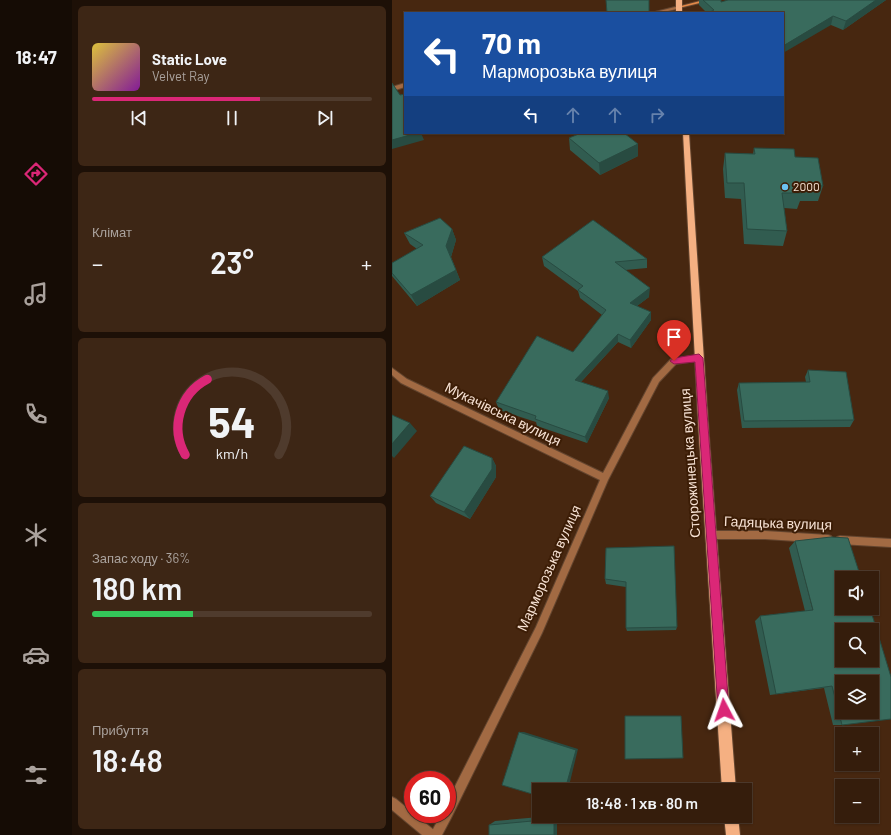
<!DOCTYPE html>
<html lang="uk">
<meta charset="utf-8">
<style>
:root{--surface:#351d0c;--page:#3d2615;--text:#f1f3f6;--muted:#aaa29d;--line:#4f3b2d;--accent:#db2777}
body{margin:0;font-family:Barlow,sans-serif;background:var(--page);color:var(--text);height:100vh;display:flex;flex-direction:column;font-size:15px;white-space:nowrap}
*{box-sizing:border-box;margin:0}
p{font-size:13px;color:var(--muted)}
.icon{flex:none;width:22px;height:22px;fill:none;stroke:currentColor;stroke-width:2;stroke-linecap:round;stroke-linejoin:round}
.map{position:relative;flex:1;overflow:hidden}
.side{display:flex;flex-direction:column;gap:6px;padding:6px;background:#1d1007;width:320px}
.side>*{flex:none}
.top-card{position:absolute;left:12px;top:12px;width:380px;height:122px;border-radius:0px;box-shadow:0 1px 3px #0004,0 0 0 1px var(--line);background:#1a4fa0;color:#fff;overflow:hidden}
.fabs{position:absolute;left:443px;top:571px;display:grid;gap:8px}
.fabs a{display:grid;place-items:center;width:44px;height:44px;border-radius:0px;background:var(--surface);box-shadow:0 1px 3px #0004,0 0 0 1px var(--line);font-size:20px}
.speed{position:absolute;left:12px;top:771px;display:flex;gap:8px;font-size:20px;font-weight:700;text-align:center}
.speed>*{display:grid;place-content:center;width:52px;height:52px;border-radius:50%;background:var(--surface);box-shadow:0 1px 3px #0004,0 0 0 1px var(--line);line-height:1}
.speed .limit{border:6px solid #d22;background:#fff;color:#111}
.pin{position:absolute;display:grid;place-items:center;width:34px;height:34px;color:#fff;margin:-41px -17px;border-radius:50% 50% 50% 0;rotate:-45deg;box-shadow:0 0 4px #0007}
.pin .icon{rotate:45deg}
.me{position:absolute;width:44px;margin:-22px;rotate:356deg;stroke-linejoin:round;filter:drop-shadow(0 0 3px #0008)}
.turn{display:flex;align-items:center;gap:14px;height:84px;padding:0 12px;font-size:18px}
.turn .icon{width:52px;height:52px;stroke-width:2.5}
.turn b{display:block;font-size:28px;line-height:34px}
.lanes{display:flex;align-items:center;height:38px;padding:0 12px;background:#0003;justify-content:center;gap:20px;direction:ltr}
.lanes .off{opacity:.35}
.big{font-size:30px;font-weight:600;line-height:1.1}
.side .widget{flex:1;display:flex;flex-direction:column;justify-content:center;gap:6px;min-width:0;padding:0 14px;border-radius:6px;background:var(--page)}
.side .dial{align-items:center;gap:0}
.dial svg{height:104px;overflow:visible;fill:none;stroke:var(--line);stroke-width:7;stroke-linecap:round;text-anchor:middle}
.dial text{fill:var(--text);stroke:none}
.song{display:flex;align-items:center;gap:12px}
.cover{width:48px;height:48px;border-radius:6px;background:linear-gradient(135deg,hsl(50 70% 55%),hsl(290 70% 35%))}
.played{height:4px;border-radius:2px;background:linear-gradient(90deg,var(--accent) 60%,var(--line) 60%)}
.keys{display:flex;justify-content:space-around;direction:ltr}
.heat{display:flex;justify-content:space-between;align-items:center;font-size:22px;direction:ltr}
.charge{height:6px;border-radius:3px;background:linear-gradient(90deg,#34c759 36%,var(--line) 0)}
.trip{position:absolute;left:140px;top:783px;width:220px;height:40px;border-radius:0px;background:var(--surface);box-shadow:0 1px 3px #0004,0 0 0 1px var(--line);font-weight:600;line-height:40px;text-align:center}
main{display:flex;flex:1;min-height:0}
.tabs{display:flex;flex-direction:column;width:72px;justify-content:space-around;align-items:center;background:#150c05;color:var(--muted)}
.tabs .icon{width:28px;height:28px}
.tabs .current{color:var(--accent)}
.tabs b{font-size:18px;color:var(--text)}
.map>svg:first-child{display:block}
.lines{fill:none;stroke-linecap:round;stroke-linejoin:round}
.lane-casing{stroke:#63452f;stroke-width:2}
.street-casing{stroke:#63452f;stroke-width:2}
.secondary-casing{stroke:#63452f;stroke-width:2}
.primary-casing{stroke:#63452f;stroke-width:2}
.lane{fill:#a26a43;fill-rule:evenodd}
.street{fill:#a26a43;fill-rule:evenodd}
.secondary{fill:#e28848;fill-rule:evenodd}
.primary{fill:#f5b082;fill-rule:evenodd}
.wall{fill:#315c50}
.shaded-wall{fill:#284b41}
.building{fill:#396b5d;stroke:#284b41;fill-rule:evenodd}
.route{fill:#db2777;stroke:#8e194d}
.poi-dot{fill:#6bc3f2;stroke:#3c1d06;stroke-width:1.5}
.labels{text-anchor:middle;stroke-width:4;stroke-linejoin:round;paint-order:stroke}
.far-poi-label{font-size:12px;fill:#f7e2d4;stroke:#3c1d06;text-anchor:start}
.street-label{font-size:14px;fill:#f7e2d4;stroke:#3c1d06}
</style>
<main>
<nav class="tabs">
<b>18:47</b>
<svg class="icon current" aria-label="directions" viewBox="0 0 24 24"><path d="M12 3l9 9-9 9-9-9zM9 14v-3h6M13 9l2 2-2 2"/></svg>
<svg class="icon" aria-label="music" viewBox="0 0 24 24"><path d="M9 18V5l10-2v13"/><circle cx="6" cy="18" r="3"/><circle cx="16" cy="16" r="3"/></svg>
<svg class="icon" aria-label="phone" viewBox="0 0 24 24"><path d="M5 4h4l2 5-3 2q2 4 5 5l2-3 5 2v4C11 20 4 13 5 4z"/></svg>
<svg class="icon" aria-label="climate" viewBox="0 0 24 24"><path d="M12 3v18M4 7l16 10M4 17L20 7"/></svg>
<svg class="icon" aria-label="car" viewBox="0 0 24 24"><path d="M5 17H2v-5l4-1 3-4h7l3 4 3 1v5h-3M9 17h6M6 11h13"/><circle cx="7" cy="17" r="2"/><circle cx="17" cy="17" r="2"/></svg>
<svg class="icon" aria-label="filters" viewBox="0 0 24 24"><path d="M4 7h16M4 17h16"/><circle cx="9" cy="7" r="2"/><circle cx="15" cy="17" r="2"/></svg>
</nav>
<section class="side">
<div class="widget">
<div class="song"><i class="cover"></i><div><b>Static Love</b><p>Velvet Ray</p></div></div>
<div class="played"></div>
<div class="keys"><svg class="icon" aria-label="previous" viewBox="0 0 24 24"><path d="M18 5L8 12l10 7zM5 5v14"/></svg><svg class="icon" aria-label="pause" viewBox="0 0 24 24"><path d="M8 5v14M16 5v14"/></svg><svg class="icon" aria-label="next" viewBox="0 0 24 24"><path d="M6 5l10 7-10 7zM19 5v14"/></svg></div>
</div>
<div class="widget"><p>Клімат</p>
<div class="heat"><a>−</a><b class="big">23°</b><a>+</a></div>
</div>
<div class="widget dial"><svg viewBox="0 0 100 80">
<path d="M14 69A42 42 0 1 1 86 69"/>
<path d="M14 69A42 42 0 0 1 31 11" stroke="#db2777"/>
<text x="50" y="56" font-size="32" font-weight="700">54</text>
<text x="50" y="72" font-size="11">km/h</text>
</svg></div>
<div class="widget"><p>Запас ходу · 36%</p><b class="big">180 km</b><div class="charge"></div></div>
<div class="widget"><p>Прибуття</p><b class="big">18:48</b></div>
</section>
<div class="map">
<svg width="499" height="835" viewBox="0 0 499 835">
<rect width="100%" height="100%" fill="#472710"/>
<g class="lines">
<defs>
<path id="lane" d="M0,797l4,2 39,32 2,4h-15l-30,-25z"/>
<path id="street" d="M287,6h2v2l-22,5h-8z
M13,83v4l-13,4v-4z
M307,355l3,1 1,2 -1,2 -26,4 -17,18 -51,98 -66,153 -91,185 -9,17h-12l11,-21h6v-12l89,-175 64,-147 -199,-97 -9,-8v-7l15,11 196,94 50,-95 18,-19z
M319,531h54l63,4 3,1 2,3 -2,3 -3,1 -63,-4h-54l-3,-1 -1,-3 1,-3z
M448,536l51,3v8l-51,-3 -3,-1 -2,-3 2,-3z"/>
<path id="secondary" d="M312,0h8l-33,8 -2,-1z"/>
<path id="primary" d="M284,0h6v13h-6z
M291,133h6l20,303 27,354h-14l-23,-354z
M332,816h14l2,19h-14z"/>
</defs>
<use href="#lane" class="lane-casing"/>
<use href="#street" class="street-casing"/>
<use href="#secondary" class="secondary-casing"/>
<use href="#primary" class="primary-casing"/>
<use href="#lane" class="lane"/>
<use href="#street" class="street"/>
<use href="#secondary" class="secondary"/>
<use href="#primary" class="primary"/>
</g>
<path class="wall" d="M307,0h22v2l19,-2h146l-43,30 -12,-5 -48,-12h-76l-8,-8z
M177,138l69,18 -38,19 -30,-25z
M362,148l41,9 28,29 -5,15h-18l-3,8 -13,-1 3,23 -4,15 -39,-2 -3,-45 -16,-1 -2,-29 2,-16 28,1z
M60,229l4,11 -5,17 9,23 -43,26 -25,-30v-13l25,-14 -7,-5 -6,-11z
M150,257l105,2v9l-22,2 24,27 -12,9 14,14 -20,28 -13,-6 -37,40 28,16 -22,45 -50,-17 -1,-4 -37,-12 -3,-8 77,-50 29,-37 -22,-17 -2,-7 -34,-25z
M416,370l46,50 -4,7 -108,1 -5,-38 2,-7 67,-1 -1,-5z
M100,458l4,8v11l-26,42 -34,-16 -6,-7z
M403,541l47,184h-9l-9,-37 -54,7 -15,-74 5,-5 45,-5 -16,-63z
M214,548l71,79 -1,3 -49,1 -1,-3v-41l-20,-3 -1,-5z
M159,816h6v19h-68v-10l6,-4z"/>
<path class="shaded-wall" d="M484,0h10l-43,30 3,-9z
M441,16l-2,9 -48,28v-7z
M25,133h4l3,7 -32,9v-9z
M246,144v12l-38,19 -1,-12z
M60,229l4,11 -5,17 -5,-11z
M64,270l4,10 -43,26 -6,-11z
M258,288l-1,9 -19,14v-8z
M259,312v8l-20,28 -1,-8z
M226,334v8l-42,45 -1,-7z
M216,391l1,7 -22,45 -2,-6z
M18,423l7,8 -23,27 -2,-2v-12z
M100,458l4,8v11l-26,42 -6,-7z
M127,732h5l54,17 -10,41h-3z
M165,816v19h-3v-16z"/>
<path class="building" d="M214,0h43v13h-42z
M311,0h18v2l7,-2h148l-30,21 -13,-5 -50,30v-33h-75l6,-3z
M0,83l8,12 5,-1v39h12l-25,7z
M189,133h43l14,11 -39,19 -30,-25z
M362,148l40,1 1,8 23,1 5,28 -23,-1 2,8h-20l5,38 -40,-2 -3,-46h-17l-2,-30 30,1z
M48,218l12,11 -6,17 10,24 -45,25 -19,-22v-10l31,-18 -19,-12z
M201,220l54,39 -32,3 35,26 -20,15 21,9 -21,28 -12,-6 -43,46 33,11 -23,46 -50,-18 1,-3 -40,-14 41,-66 36,16 33,-42 -28,-20 5,-4 -41,-29z
M416,370l38,2 8,48 -110,1 -5,-38 71,-1z
M0,415l18,8 -18,21z
M72,446l28,12v11l-28,43 -34,-16z
M439,537l17,1 13,40h-19v30h28l21,69v42l-49,6 -10,-39 -56,8 -16,-78 53,-6 -18,-69zM450,630h30v30h-30zM450,682h30v30h-30z
M282,546l3,81 -51,1v-46l-21,-3 1,-31z
M233,716h56l2,42 -58,1z
M127,732l57,18 -11,40h-26v6l-37,-11z
M162,819v16h-65v-10z"/>
<path class="route" d="M307,354l4,4 26,352 -1,5 -4,1 -5,-1 -1,-5 -23,-348 -21,2 -4,-3 4,-3z"/>
<circle class="poi-dot" cx="393" cy="187" r="4"/>
<g class="labels">
<g class="far-poi-label">
<text x="401" y="191">2000</text>
</g>
<g class="street-label">
<text transform="translate(111 414) rotate(26)" y="5">Мукачівська вулиця</text>
<text transform="translate(298 463) rotate(-94)" y="5">Сторожинецька вулиця</text>
<text transform="translate(386 523) rotate(2)" y="5">Гадяцька вулиця</text>
<text transform="translate(157 568) rotate(-66)" y="5">Марморозька вулиця</text>
</g>
</g>
</svg>
<div class="fabs">
<a><svg class="icon" aria-label="sound" viewBox="0 0 24 24"><path d="M4 9h4l5-4v14l-5-4H4zM17 9q2 3 0 6"/></svg></a>
<a><svg class="icon" aria-label="search" viewBox="0 0 24 24"><circle cx="10" cy="10" r="6"/><path d="M15 15l6 6"/></svg></a>
<a><svg class="icon" aria-label="layers" viewBox="0 0 24 24"><path d="M12 4l9 5-9 5-9-5zM3 14l9 5 9-5"/></svg></a>
<a>+</a>
<a>−</a>
</div>
<div class="speed"><div class="limit">60</div></div>
<div class="pin" style="left:282px;top:361px;background:#d93025"><svg class="icon" aria-label="arrive" viewBox="0 0 24 24"><path d="M6 21V4h12l-3 4 3 4H6"/></svg></div>
<svg class="me" style="left:332px;top:710px" viewBox="-20 -20 40 40"><path d="M0-17L14 15 0 8-14 15z" fill="#db2777" stroke="#fff" stroke-width="4"/></svg>
<div class="trip">18:48 · 1 хв · 80 m</div>
<div class="top-card">
<div class="turn"><svg class="icon" aria-label="left" viewBox="0 0 24 24"><path d="M17 20v-9H6M10 6l-5 5 5 5"/></svg><div><b>70 m</b>Марморозька вулиця</div></div>
<div class="lanes"><svg class="icon" aria-label="left" viewBox="0 0 24 24"><path d="M17 20v-9H6M10 6l-5 5 5 5"/></svg><svg class="icon off" aria-label="ahead" viewBox="0 0 24 24"><path d="M12 20V5M6 11l6-6 6 6"/></svg><svg class="icon off" aria-label="ahead" viewBox="0 0 24 24"><path d="M12 20V5M6 11l6-6 6 6"/></svg><svg class="icon off" aria-label="right" viewBox="0 0 24 24"><path d="M7 20v-9h11M14 6l5 5-5 5"/></svg></div>
</div>
</div>
</main>
